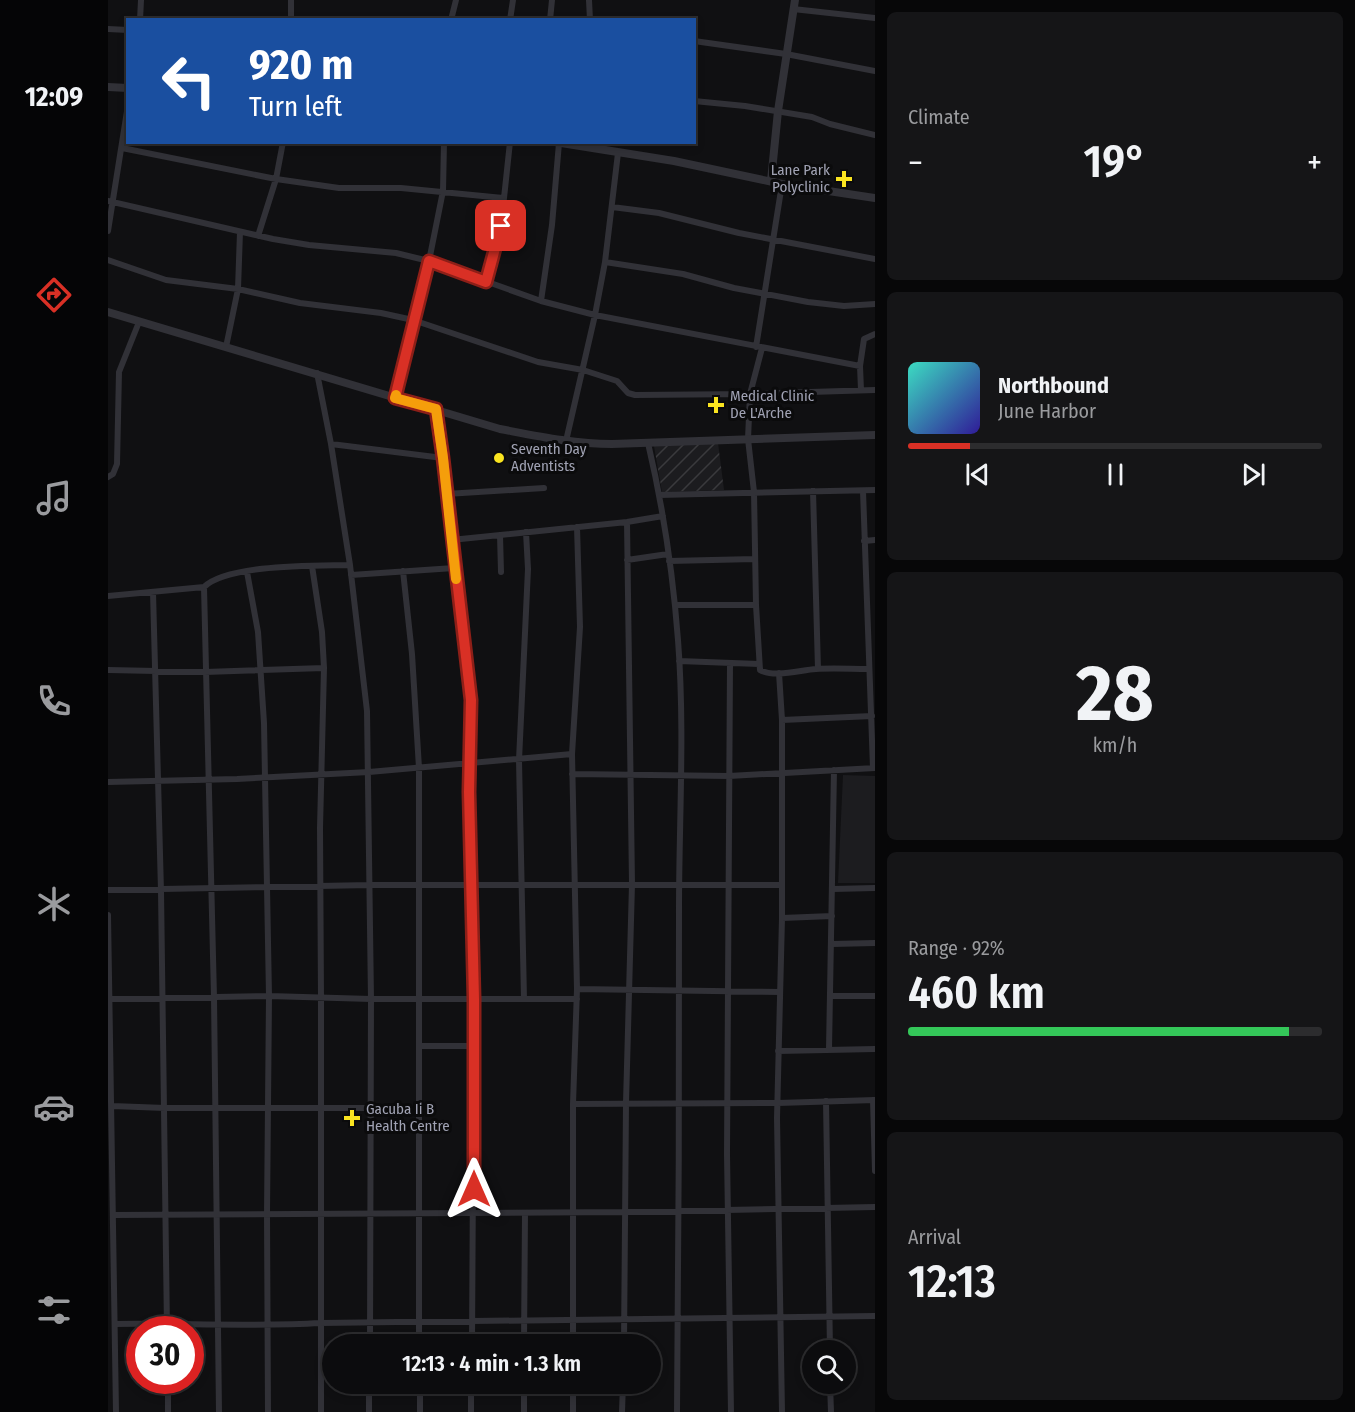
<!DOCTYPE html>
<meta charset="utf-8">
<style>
:root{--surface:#0c0c0e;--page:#151517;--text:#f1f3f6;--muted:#9a9b9e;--line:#2c2c2e;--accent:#d93025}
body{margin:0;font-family:"Fira Sans Condensed",sans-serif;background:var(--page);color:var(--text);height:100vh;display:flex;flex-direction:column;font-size:22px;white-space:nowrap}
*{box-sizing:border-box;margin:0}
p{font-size:20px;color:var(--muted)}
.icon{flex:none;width:33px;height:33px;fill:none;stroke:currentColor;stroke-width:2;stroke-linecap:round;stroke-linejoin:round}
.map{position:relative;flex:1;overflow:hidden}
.details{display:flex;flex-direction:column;gap:12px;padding:12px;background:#070708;width:480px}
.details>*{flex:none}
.hud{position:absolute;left:18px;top:18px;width:570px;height:126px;border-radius:0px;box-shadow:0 3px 9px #0003,0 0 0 2px var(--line);background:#1a4fa0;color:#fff;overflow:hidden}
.tools{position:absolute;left:694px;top:1340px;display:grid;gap:12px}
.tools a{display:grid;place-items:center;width:54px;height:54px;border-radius:50%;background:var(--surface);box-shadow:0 3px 9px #0003,0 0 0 2px var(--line);font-size:30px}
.speed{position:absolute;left:18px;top:1316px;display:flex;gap:12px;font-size:30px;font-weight:700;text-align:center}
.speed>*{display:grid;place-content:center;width:78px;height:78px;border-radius:50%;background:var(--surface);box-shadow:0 3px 9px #0003,0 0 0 2px var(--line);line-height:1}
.speed .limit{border:9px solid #d22;background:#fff;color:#111}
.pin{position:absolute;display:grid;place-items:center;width:51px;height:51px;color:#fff;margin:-26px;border-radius:12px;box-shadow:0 3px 9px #0006}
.me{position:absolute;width:66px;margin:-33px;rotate:0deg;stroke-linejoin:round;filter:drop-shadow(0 0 4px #0008)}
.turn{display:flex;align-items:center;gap:21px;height:126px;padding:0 24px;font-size:27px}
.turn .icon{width:78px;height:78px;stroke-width:2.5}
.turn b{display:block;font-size:42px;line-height:51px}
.big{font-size:45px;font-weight:600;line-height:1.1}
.details .card{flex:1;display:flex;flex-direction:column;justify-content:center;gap:9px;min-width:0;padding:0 21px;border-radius:9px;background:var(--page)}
.details .dial{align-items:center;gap:0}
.dial b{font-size:78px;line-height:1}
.song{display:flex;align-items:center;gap:18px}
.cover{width:72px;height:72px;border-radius:9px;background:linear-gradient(135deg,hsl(170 70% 55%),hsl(250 70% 35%))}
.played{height:6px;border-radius:3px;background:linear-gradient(90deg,var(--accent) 15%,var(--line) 15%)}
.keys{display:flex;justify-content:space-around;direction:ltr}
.heat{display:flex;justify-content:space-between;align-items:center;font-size:33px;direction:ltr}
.charge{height:9px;border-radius:4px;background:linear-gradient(90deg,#34c759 92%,var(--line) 0)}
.trip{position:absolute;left:214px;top:1334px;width:339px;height:60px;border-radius:30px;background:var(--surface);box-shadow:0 3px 9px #0003,0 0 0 2px var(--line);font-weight:600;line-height:60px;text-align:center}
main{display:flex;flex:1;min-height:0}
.tab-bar{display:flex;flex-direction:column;width:108px;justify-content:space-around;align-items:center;background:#050506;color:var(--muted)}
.tab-bar .icon{width:42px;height:42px}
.tab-bar .on{color:var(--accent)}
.tab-bar b{font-size:27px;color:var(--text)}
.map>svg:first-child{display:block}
.built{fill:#1c1c1f}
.industrial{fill:url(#industrial-furrows)}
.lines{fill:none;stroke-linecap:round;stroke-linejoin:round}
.minor{stroke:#313137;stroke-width:6}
.tertiary{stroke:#313137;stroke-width:8}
.route-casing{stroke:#8d1f18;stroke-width:15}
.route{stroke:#d93025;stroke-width:10}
.slow{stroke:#f59e0b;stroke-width:10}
.poi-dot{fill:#fae420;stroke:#0b0b0c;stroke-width:2}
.labels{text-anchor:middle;stroke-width:6;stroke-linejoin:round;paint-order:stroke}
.poi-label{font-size:15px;fill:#a0a2b3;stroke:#0b0b0c;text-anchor:start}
</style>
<main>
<nav class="tab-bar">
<b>12:09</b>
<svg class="icon on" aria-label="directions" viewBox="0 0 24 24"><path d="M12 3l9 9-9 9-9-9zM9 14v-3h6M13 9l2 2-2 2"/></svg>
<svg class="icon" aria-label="music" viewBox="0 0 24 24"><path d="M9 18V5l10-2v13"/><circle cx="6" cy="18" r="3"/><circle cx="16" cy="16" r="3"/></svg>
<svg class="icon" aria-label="phone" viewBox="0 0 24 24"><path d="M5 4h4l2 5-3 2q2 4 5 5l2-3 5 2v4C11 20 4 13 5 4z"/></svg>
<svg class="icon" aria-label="climate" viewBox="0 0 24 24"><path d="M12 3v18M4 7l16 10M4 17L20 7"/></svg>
<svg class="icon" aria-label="car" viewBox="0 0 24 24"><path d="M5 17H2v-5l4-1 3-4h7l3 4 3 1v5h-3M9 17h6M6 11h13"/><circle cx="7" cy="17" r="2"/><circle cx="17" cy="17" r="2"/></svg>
<svg class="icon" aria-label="filters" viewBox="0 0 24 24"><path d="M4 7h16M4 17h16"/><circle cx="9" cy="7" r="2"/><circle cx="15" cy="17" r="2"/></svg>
</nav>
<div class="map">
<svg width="767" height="1412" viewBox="0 0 767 1412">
<defs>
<pattern id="industrial-furrows" width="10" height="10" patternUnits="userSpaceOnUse" patternTransform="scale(1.5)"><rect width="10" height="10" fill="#1c1c1f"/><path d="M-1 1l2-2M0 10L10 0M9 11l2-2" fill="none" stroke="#3a3a3d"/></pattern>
</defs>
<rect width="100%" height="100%" fill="#101012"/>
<path class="built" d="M735,775l32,1v107h-37z"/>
<path class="industrial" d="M610,443l6,47 -62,2 -8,-46z"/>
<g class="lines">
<path class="minor" d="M183,0v20
M481,0l1,20
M685,9l82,9
M32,20l1,-20
M343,20l5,-20
M402,20l3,-20
M442,20l2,-20
M0,29l20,1
M586,41l92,13 89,17
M586,101l51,5 67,11 18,7 45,11
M14,148l154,31 63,9h62l102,10
M0,201l165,38 36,6 87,8 33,8 112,40 54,14 265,51 1,24
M504,207l47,6 80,20 136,26
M0,231l20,-126
M150,236l18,-57 7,-37
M0,260l58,20 72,9 62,14 81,10 32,7 125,42 45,8 34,11 11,12 7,2 115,-1 125,-4
M497,262l78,12 51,14 74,14 36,4 31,-2
M378,282l15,-56 9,-84
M433,301l11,-76 7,-82
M118,347l12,-58 2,-57
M648,347l26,-163
M654,348l-12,46 -2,45 6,53 2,113 4,65c15,8 40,0 56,-1 17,-1 35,0 52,0
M752,366l4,-27 11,-5
M209,373l14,71 19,121 17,146 4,288 -1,345
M287,398l34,-137 14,-70 1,-49
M328,409l7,49 28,242 -2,92 5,207 -2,345
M458,441l29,-126 10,-53 13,-109
M540,443c15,64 25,131 30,197 7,89 1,180 1,269 0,168 0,335 -2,503
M223,444l112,14
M0,477l5,-3 4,-10 2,-92 20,-50
M705,491l5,178
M755,491l10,277
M338,494l98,-6
M551,495l216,-5
M392,535l1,37
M343,540l176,-18 36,-6
M756,541l11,-1
M519,560l41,-6
M561,561l86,-2
M204,566l10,66 2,36 -4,160 1,170v414
M295,571l9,83 7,114v576
M139,572l11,60 6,91 5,273 -2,218 1,198
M243,575l103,-7
M96,587l10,410 5,415
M45,592l8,299 6,438
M0,596l96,-9c24,-23 111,-21 146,-22
M567,605h81
M571,661l80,3
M622,664l-3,490 4,258
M0,670l97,2 119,-4
M671,673l3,47v198l-5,200 5,294
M674,720l90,-4
M464,774l157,2 146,-8
M0,782l129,-3 132,-7 203,-18
M725,889l42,-1
M0,890l262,-5h411
M0,915l8,497
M674,918l50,-2
M724,944l43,-1
M469,989l203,3
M722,996h45
M1,999l160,-3 102,3h206
M416,999l-5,-239 9,-191 -2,-37
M312,1046h54
M721,1049l5,-279
M670,1051l97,-2
M765,1100l2,71
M718,1101l4,249
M465,1104l205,-1 97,-3
M4,1106l53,2h206
M5,1215l513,-3 249,-5
M7,1324c68,-1 137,3 206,-1l554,-7
M416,1344l1,-131
M465,1344v-240l4,-115 -5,-235 8,-127 -3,-100
M516,1344l2,-241 6,-219 -5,-362
M60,1380v32
M312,1383v29
M465,1383v29
M722,1383l1,29
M261,1412v-29
M363,1412v-29
M416,1412v-29
M514,1412l1,-29"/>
<path class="tertiary" d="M0,87l20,1
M447,142l119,19 108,23 93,14
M663,181l7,-70 17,-111
M0,312l392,117c37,7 74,15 112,15l263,-9"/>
</g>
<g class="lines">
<defs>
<path id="route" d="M366,1189v-190l-5,-207 2,-92 -28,-242 -7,-49 -41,-11 34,-137 57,21 15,-56"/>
</defs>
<use href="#route" class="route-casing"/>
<use href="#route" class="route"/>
<path class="slow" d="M288,395l-1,3 41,11 7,49 13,121"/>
</g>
<g class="poi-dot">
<path d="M733 170h6v6h6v6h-6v6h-6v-6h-6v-6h6z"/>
<path d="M605 396h6v6h6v6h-6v6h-6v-6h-6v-6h6z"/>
<circle cx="391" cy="458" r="6"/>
<path d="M241 1109h6v6h6v6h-6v6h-6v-6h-6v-6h6z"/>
</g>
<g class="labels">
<g class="poi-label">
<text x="722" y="175" text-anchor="end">Lane Park<tspan x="722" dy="17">Polyclinic</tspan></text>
<text x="622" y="401">Medical Clinic<tspan x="622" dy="17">De L'Arche</tspan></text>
<text x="403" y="454">Seventh Day<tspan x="403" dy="17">Adventists</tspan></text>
<text x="258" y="1114">Gacuba Ii B<tspan x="258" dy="17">Health Centre</tspan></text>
</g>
</g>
</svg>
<div class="tools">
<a><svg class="icon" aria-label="search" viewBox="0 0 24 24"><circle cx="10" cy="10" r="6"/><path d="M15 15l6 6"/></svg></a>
</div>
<div class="speed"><div class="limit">30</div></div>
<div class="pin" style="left:393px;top:226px;background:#d93025"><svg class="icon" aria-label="arrive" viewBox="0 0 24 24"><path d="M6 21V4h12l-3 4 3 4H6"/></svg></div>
<svg class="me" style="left:366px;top:1189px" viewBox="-20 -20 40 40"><path d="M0-17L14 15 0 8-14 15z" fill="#d93025" stroke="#fff" stroke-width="4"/></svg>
<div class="trip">12:13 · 4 min · 1.3 km</div>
<div class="hud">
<div class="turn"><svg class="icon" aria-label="left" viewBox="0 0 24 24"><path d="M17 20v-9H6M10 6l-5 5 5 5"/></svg><div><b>920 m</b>Turn left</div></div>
</div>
</div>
<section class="details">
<div class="card"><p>Climate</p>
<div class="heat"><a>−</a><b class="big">19°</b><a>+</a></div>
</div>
<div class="card">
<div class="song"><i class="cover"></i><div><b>Northbound</b><p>June Harbor</p></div></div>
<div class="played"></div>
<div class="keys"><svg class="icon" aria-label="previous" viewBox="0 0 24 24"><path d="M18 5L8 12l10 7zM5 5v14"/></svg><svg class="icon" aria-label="pause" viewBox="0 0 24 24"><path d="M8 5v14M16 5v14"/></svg><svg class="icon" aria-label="next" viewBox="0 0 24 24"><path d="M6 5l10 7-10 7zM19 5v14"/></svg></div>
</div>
<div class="card dial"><b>28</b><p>km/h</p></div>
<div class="card"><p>Range · 92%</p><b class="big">460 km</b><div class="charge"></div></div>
<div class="card"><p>Arrival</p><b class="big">12:13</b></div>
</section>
</main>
